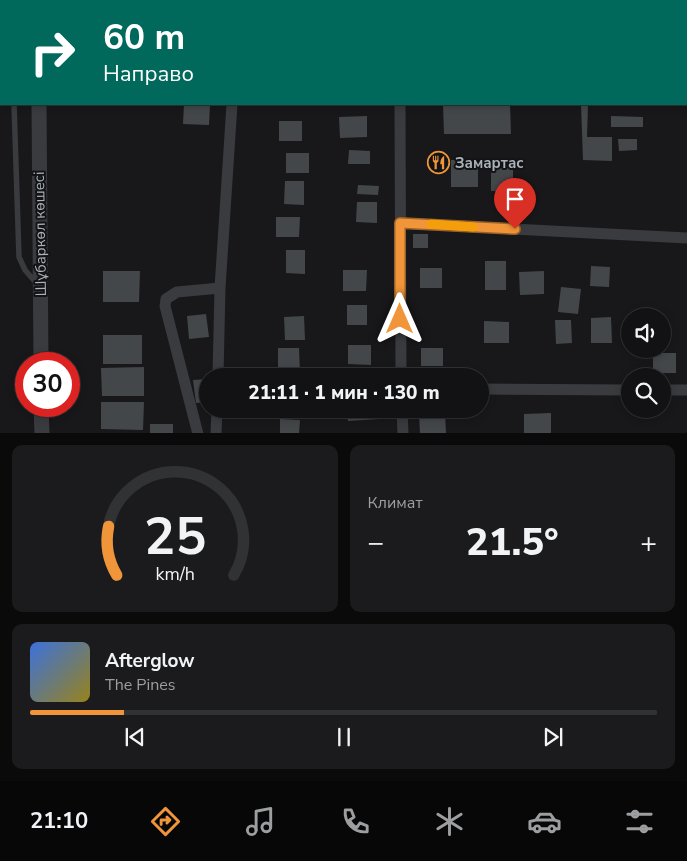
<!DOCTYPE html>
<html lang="ru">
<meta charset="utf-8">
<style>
:root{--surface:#121214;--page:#1b1b1d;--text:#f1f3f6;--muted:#9c9ea0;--line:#313234;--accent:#f0953a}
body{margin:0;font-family:"Nunito Sans",sans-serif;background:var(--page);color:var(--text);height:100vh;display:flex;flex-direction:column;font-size:19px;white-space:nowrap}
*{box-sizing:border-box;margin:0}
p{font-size:16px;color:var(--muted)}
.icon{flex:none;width:28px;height:28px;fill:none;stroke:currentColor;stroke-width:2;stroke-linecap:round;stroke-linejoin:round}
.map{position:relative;height:433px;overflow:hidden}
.drawer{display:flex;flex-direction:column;gap:12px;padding:12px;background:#0a0a0b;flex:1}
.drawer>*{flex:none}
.guide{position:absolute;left:0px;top:0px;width:688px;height:105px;box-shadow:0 2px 8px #0003,0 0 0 1px var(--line);background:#00695c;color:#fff;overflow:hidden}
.fabs{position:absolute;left:621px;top:308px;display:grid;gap:10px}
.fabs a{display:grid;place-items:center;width:50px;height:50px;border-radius:50%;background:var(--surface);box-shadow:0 2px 8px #0003,0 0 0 1px var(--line);font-size:25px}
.speed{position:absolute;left:15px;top:352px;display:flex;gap:10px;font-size:25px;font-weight:700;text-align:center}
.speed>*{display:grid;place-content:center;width:65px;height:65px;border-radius:50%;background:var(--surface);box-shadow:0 2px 8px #0003,0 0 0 1px var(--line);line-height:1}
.speed .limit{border:8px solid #d22;background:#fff;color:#111}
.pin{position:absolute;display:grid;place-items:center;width:42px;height:42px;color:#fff;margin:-51px -21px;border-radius:50% 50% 50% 0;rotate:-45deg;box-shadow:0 0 5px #0007}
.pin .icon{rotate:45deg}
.me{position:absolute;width:55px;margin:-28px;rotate:0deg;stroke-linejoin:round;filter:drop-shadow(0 0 4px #0008)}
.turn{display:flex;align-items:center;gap:18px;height:105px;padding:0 20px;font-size:22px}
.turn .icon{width:65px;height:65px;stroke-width:2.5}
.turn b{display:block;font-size:35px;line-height:42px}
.big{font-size:38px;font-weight:800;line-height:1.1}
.drawer .tile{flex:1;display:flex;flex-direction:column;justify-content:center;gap:8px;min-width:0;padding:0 18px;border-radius:10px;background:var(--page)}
.drawer .dial{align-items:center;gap:0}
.dial svg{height:130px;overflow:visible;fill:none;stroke:var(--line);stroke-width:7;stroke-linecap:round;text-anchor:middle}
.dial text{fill:var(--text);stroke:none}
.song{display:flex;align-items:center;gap:15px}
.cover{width:60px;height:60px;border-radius:8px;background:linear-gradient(135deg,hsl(220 70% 55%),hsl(50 70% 35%))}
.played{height:5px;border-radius:2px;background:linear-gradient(90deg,var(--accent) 15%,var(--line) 15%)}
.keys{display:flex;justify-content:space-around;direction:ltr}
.heat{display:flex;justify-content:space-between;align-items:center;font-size:28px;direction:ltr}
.drawer .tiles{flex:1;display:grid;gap:12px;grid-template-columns:1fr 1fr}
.tile:last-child{grid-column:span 2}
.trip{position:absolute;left:199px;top:368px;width:290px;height:50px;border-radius:25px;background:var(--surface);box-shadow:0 2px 8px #0003,0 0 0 1px var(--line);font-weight:800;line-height:50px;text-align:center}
.menu{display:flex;height:80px;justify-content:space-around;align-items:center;background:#070708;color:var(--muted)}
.menu .icon{width:35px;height:35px}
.menu .current{color:var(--accent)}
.menu b{font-size:22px;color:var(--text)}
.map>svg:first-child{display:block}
.building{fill:#44474a}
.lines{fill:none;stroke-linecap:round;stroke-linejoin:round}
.service{stroke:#393b3f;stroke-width:5.5}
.minor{stroke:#393b3f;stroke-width:11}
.tertiary{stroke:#393b3f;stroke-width:15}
.secondary{stroke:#474a4f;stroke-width:16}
.route-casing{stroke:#9c6126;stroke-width:12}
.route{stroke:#f0953a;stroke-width:9}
.slow{stroke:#f59e0b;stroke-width:9}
.labels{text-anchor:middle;stroke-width:4;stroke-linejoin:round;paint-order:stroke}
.poi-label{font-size:15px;font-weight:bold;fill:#aab2ba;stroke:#131315;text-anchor:start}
.street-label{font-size:15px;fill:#aab2ba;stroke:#131315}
</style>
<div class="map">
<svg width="687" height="434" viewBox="0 0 687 434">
<rect width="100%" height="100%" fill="#18181a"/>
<path class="building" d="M184,104h26l-1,21 -26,-1z
M443,104h67l1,30h-67z
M581,104h7l-1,33h25v24l-29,-1z
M367,116v21l-27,1 -1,-21z
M611,116l32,1v10h-32z
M279,121h23v20h-23z
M618,139h19v11l-18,1z
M349,150l21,1v13h-22z
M286,153h23v20h-23z
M451,160h27v27h-27z
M491,168h22v23h-22z
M285,181h19v24l-20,-1z
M358,185l21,1 -1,9 -21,-1z
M357,202h20v21l-21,-1z
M276,217h24l-1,20h-23z
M413,234h15v14h-15z
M286,250h19v24l-19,-1z
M485,261h21v29h-21z
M591,266l19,1 -1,20 -19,-1z
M420,268h22v20h-22z
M343,270h24l-1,21h-23z
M103,271h37l-1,31h-36z
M544,271v23l-24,1 -1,-23z
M561,287l20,2 -3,25 -20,-2z
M347,305h20v20h-20z
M206,314l3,23 -20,2 -2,-23z
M304,316l1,24h-20l-1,-23z
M611,317l1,26h-21v-25z
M555,320h16l1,23 -16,1z
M484,321l25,1v21h-25z
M103,335h39v29h-39z
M348,345h23v20l-23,-1z
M278,348h21l1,25 -22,1z
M421,348h22v18h-22z
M653,353h23v20h-23z
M144,367v29h-42l-1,-28z
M208,379v23l-12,1 -3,-23z
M101,402h43l-1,28 -42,-1z
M248,409h24v2l-24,1z
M347,409h31l1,10 -31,2z
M445,412l1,22h-26l-1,-21z
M551,413v21h-27v-20z
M280,419l20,1 -1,14h-19z
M150,424h23v10h-23z"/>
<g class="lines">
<path class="service" d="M14,104l5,153 6,13 13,15"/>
<path class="minor" d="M225,0v1
M393,0v1
M24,1v-1
M0,15h1
M0,67h1
M686,77h1
M400,104l1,272
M400,223l287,15
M218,376l2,-88 12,-184
M480,389l150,1
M662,390h25
M402,409l1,25
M198,434l-33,-128 1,-7 11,-7 43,-4
M216,434l1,-25"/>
<path class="tertiary" d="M32,0v1
M48,0v1
M39,104l2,260
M41,406l1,28"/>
<path class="secondary" d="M0,28h1
M686,40h1
M0,47h1
M686,62h1"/>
</g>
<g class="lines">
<defs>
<path id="route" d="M400,319v-96l115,6"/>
</defs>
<use href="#route" class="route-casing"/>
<use href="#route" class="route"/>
<path class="slow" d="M431,224l42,3"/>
</g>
<defs>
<symbol id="restaurant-ring" viewBox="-11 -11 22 22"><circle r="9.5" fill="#131315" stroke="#f0953a" stroke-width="1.5"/><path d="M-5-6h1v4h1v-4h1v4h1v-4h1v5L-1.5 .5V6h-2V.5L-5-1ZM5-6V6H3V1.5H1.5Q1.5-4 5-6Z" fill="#f0953a"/></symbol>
</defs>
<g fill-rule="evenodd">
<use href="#restaurant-ring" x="426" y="150" width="25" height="25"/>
</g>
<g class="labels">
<g class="poi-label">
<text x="455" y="168">Замартас</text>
</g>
<g class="street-label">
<text transform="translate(40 234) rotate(-91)" y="5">Шұбаркөл көшесі</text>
</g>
</g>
</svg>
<div class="fabs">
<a><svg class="icon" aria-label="sound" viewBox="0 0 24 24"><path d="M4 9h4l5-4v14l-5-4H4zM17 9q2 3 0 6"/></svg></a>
<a><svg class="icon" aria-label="search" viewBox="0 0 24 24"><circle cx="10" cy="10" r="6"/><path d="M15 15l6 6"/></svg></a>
</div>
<div class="speed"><div class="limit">30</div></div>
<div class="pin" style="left:515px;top:229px;background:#d93025"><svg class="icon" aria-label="arrive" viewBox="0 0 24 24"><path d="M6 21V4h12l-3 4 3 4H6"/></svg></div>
<svg class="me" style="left:400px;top:319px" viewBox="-20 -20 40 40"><path d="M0-17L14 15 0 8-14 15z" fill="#f0953a" stroke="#fff" stroke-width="4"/></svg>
<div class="trip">21:11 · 1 мин · 130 m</div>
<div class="guide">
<div class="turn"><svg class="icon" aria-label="right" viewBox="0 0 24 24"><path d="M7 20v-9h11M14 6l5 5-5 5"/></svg><div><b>60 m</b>Направо</div></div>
</div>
</div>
<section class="drawer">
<div class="tiles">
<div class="tile dial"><svg viewBox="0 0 100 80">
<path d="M14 69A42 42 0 1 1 86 69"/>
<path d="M14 69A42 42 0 0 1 9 39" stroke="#f0953a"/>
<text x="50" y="56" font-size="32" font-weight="700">25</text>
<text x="50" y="72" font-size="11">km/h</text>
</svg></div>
<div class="tile"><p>Климат</p>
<div class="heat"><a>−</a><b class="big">21.5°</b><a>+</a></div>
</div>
<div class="tile">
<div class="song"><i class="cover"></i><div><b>Afterglow</b><p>The Pines</p></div></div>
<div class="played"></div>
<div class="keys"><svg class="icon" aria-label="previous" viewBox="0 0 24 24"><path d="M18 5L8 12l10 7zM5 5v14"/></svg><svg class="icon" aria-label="pause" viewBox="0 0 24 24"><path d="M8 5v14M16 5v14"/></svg><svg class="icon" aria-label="next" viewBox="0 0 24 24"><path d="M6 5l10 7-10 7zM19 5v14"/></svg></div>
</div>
</div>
</section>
<nav class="menu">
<b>21:10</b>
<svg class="icon current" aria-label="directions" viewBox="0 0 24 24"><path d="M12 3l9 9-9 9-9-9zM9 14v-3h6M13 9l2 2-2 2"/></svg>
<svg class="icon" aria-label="music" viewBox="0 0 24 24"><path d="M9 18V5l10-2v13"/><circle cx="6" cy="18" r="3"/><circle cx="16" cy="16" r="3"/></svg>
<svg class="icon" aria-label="phone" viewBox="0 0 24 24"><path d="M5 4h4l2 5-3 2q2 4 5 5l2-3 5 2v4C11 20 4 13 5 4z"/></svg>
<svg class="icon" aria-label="climate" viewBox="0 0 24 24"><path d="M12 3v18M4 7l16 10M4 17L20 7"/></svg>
<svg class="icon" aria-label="car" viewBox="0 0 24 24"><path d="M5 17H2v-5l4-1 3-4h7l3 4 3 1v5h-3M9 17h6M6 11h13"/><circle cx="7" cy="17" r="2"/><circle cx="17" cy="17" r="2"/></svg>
<svg class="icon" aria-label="filters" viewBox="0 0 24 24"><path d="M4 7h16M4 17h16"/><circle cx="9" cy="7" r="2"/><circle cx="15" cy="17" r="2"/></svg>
</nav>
